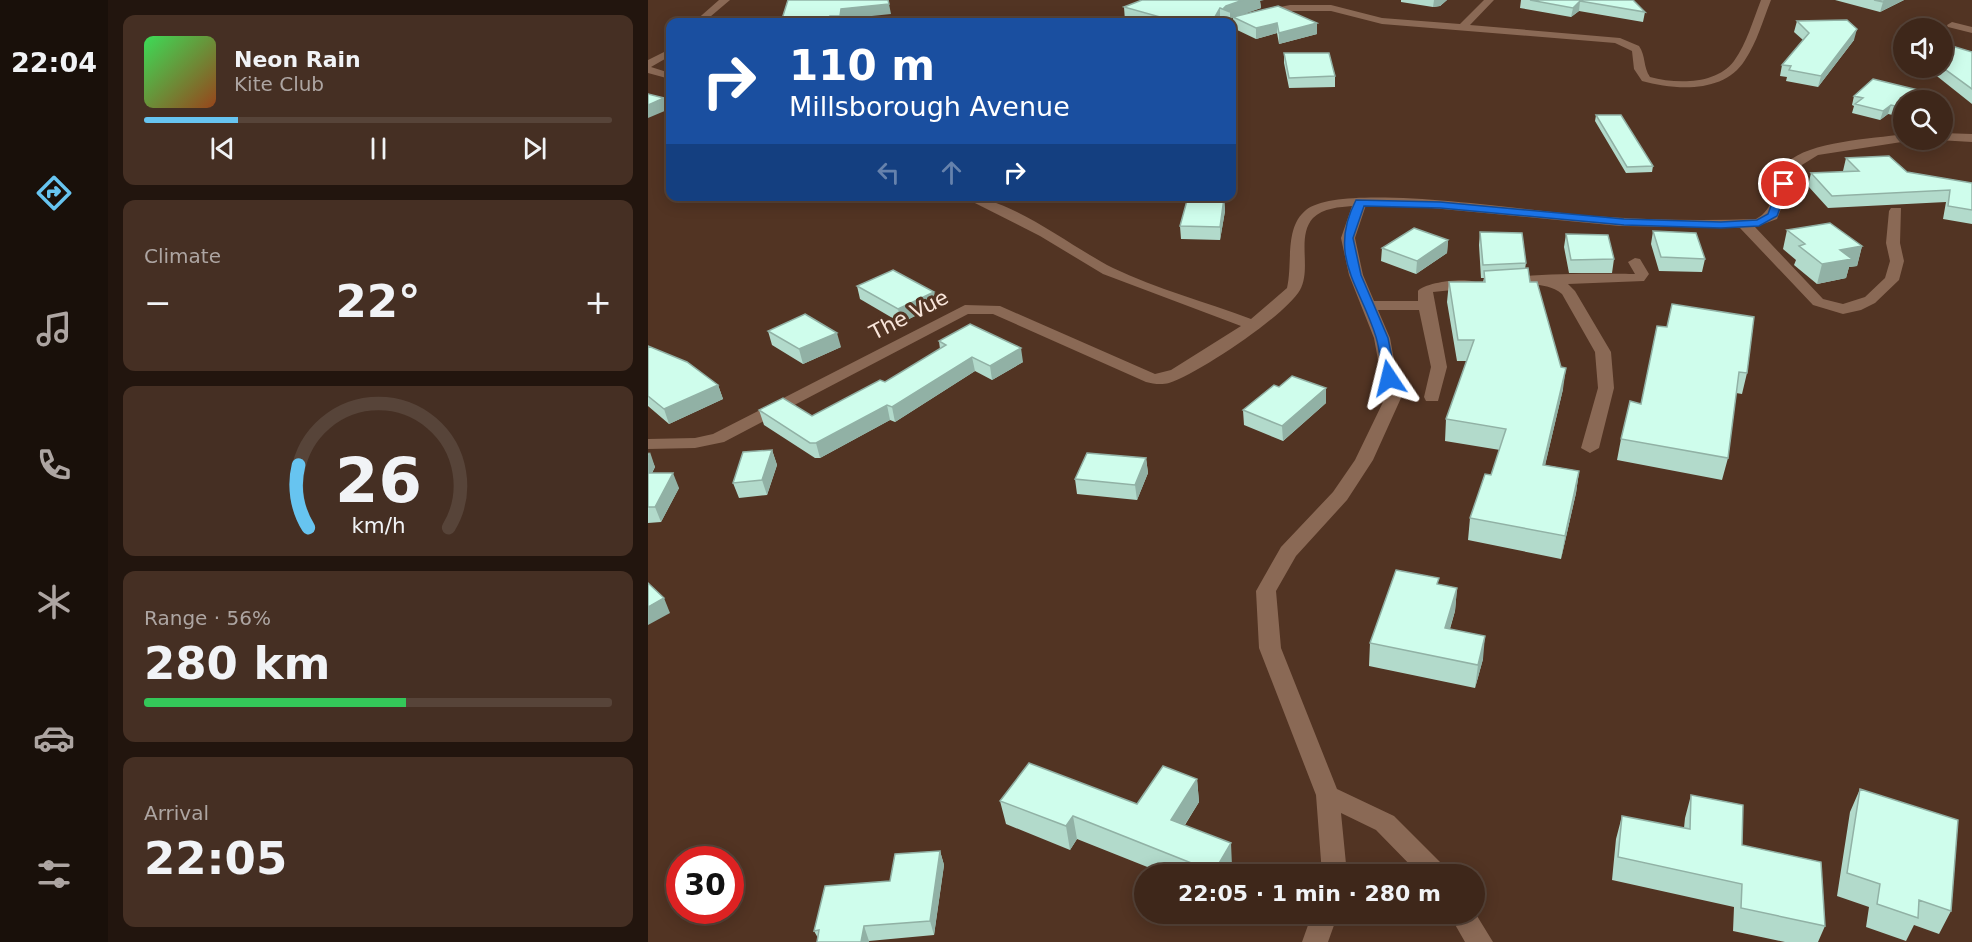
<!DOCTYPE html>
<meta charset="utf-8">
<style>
:root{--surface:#3e271a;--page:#452f23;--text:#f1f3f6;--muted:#ada5a2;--line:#574439;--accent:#67c4f0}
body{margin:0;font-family:"DejaVu Sans",sans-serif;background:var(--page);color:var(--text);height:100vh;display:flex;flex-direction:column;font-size:22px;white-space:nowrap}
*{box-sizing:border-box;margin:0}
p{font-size:20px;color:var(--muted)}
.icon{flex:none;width:33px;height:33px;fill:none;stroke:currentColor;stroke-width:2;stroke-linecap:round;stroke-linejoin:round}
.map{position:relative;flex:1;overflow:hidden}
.sheet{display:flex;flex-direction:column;gap:15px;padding:15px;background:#22150e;width:540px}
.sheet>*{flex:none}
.top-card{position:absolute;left:18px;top:18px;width:570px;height:183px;border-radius:12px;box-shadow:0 3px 15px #0003,0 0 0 2px var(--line);background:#1a4fa0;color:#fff;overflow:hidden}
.fabs{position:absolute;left:1245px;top:18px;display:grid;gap:12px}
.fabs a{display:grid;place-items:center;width:60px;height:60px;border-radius:50%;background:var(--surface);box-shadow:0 3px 15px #0003,0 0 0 2px var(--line);font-size:30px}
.speed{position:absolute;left:18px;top:846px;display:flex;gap:12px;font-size:30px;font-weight:700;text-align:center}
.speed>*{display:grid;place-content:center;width:78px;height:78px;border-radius:50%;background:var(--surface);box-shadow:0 3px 15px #0003,0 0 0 2px var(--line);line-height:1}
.speed .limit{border:9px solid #d22;background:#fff;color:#111}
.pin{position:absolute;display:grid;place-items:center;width:51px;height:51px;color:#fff;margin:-26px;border:3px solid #fff;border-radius:50%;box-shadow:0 2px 6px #0007}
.me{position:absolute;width:66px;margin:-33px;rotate:350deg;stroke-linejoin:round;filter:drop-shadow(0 0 4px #0008)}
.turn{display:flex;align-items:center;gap:21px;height:126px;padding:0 24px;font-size:27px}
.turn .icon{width:78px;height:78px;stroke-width:2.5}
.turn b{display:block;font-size:42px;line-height:51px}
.lanes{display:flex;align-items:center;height:57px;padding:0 24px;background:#0003;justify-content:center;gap:30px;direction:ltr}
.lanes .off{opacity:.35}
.big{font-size:45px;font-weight:700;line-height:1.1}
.sheet .card{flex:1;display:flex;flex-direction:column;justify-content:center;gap:9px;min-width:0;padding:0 21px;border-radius:12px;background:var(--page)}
.sheet .dial{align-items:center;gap:0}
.dial svg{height:156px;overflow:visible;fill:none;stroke:var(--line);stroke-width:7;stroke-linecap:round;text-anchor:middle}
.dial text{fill:var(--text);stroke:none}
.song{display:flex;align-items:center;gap:18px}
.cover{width:72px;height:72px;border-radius:9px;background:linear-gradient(135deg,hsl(130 70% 55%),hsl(20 70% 35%))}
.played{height:6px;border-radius:3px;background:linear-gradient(90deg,var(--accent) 20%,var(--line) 20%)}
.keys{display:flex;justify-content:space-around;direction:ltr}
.heat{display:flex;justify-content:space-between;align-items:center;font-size:33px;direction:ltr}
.charge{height:9px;border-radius:4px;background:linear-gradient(90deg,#34c759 56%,var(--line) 0)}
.trip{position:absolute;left:486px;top:864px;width:351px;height:60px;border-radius:30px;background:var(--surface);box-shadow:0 3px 15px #0003,0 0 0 2px var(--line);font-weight:700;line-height:60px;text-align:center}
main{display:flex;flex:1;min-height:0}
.tabs{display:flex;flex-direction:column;width:108px;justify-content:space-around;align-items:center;background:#19100a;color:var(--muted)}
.tabs .icon{width:42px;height:42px}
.tabs .selected{color:var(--accent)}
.tabs b{font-size:27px;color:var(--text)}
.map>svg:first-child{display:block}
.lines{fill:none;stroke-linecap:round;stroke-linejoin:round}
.minor{fill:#8a6955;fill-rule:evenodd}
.wall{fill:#b2dacb}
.shaded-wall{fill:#91b1a5}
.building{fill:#cffdec;stroke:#91b1a5;stroke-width:1.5}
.route{fill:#1a73e8;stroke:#114b97;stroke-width:1.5}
.labels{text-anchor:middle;stroke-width:6;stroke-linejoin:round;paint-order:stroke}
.street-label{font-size:21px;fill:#f8e5da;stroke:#523423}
</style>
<main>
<nav class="tabs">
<b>22:04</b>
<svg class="icon selected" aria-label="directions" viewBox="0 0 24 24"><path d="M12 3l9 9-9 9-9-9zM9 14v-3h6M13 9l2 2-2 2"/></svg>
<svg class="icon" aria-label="music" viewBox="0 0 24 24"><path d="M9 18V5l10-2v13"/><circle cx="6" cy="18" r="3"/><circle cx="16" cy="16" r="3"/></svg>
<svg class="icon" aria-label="phone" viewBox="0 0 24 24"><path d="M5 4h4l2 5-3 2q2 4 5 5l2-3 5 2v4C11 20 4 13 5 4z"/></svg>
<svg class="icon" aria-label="climate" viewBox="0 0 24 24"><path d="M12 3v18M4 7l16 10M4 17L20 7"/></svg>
<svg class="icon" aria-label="car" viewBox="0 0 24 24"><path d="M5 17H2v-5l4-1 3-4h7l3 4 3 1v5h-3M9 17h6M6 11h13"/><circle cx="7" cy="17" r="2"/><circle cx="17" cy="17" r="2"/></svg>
<svg class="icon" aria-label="filters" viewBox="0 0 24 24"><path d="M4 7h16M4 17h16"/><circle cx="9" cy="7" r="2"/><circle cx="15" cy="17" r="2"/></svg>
</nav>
<section class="sheet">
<div class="card">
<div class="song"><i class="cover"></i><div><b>Neon Rain</b><p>Kite Club</p></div></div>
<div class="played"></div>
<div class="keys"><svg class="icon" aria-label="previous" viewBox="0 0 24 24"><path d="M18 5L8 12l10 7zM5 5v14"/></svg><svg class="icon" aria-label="pause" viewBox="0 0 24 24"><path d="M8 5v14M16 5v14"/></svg><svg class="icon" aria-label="next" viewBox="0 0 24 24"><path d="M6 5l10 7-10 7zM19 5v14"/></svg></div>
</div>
<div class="card"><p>Climate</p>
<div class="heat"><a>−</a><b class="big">22°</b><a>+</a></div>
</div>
<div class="card dial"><svg viewBox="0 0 100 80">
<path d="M14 69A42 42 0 1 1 86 69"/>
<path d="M14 69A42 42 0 0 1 9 37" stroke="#67c4f0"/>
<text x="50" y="56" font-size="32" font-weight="700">26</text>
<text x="50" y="72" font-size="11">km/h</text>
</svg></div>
<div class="card"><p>Range · 56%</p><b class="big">280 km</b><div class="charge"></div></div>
<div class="card"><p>Arrival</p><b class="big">22:05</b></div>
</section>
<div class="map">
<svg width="1324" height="942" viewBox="0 0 1324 942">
<rect width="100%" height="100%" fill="#523423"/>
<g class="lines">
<path class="minor" d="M71,0h11l-26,22h-10z
M836,0h10l-24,25 150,13 19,8c7,10 4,21 11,31 26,7 66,8 84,-16 13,-18 19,-41 27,-61h10c-8,20 -14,42 -26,60 -21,34 -70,30 -103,21l-8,-12 -2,-18 -17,-8 -233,-19 -51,-13h-41l-58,15v-4h-5l27,-10 36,-7h41l51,13 78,6z
M1304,22l20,5v6l-24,-6 -1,-2z
M22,49v7l-19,11 19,6v6l-22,-6v-13z
M1294,133l30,1v8l-34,-2h4z
M1256,134v6l4,1 -90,14 -21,13 -20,51 -22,8 68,72 20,5 22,-7 20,-19 5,-17 -4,-18 3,-32 2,-3h10l-1,35 4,18 -5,19 -24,23 -14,7 -18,4 -30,-9 -73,-77 -120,-2 -199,-19 -55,-2 -11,33 8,37 11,26h44v-10c7,-9 53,-15 61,-7l-7,4 -39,4 14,75 -9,34h-12l-2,-4 7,-30 -12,-57h-41l12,28 11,60 -28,62 -26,40 -51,56 -20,35 5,57 56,141 57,27 50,50 3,8h-28l-43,-44 -35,-17 6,61h-25l-6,-79 -57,-147 -3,-57 25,-44 52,-55 22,-32 30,-62 -11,-60 -25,-63 -8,-37 11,-32c-12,1 -29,2 -39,12 -17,19 -1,50 -13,72 -14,25 -102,84 -131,93 -7,2 -16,1 -23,-1l-153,-68h-25l-244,128 -29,6 -47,1v-10l47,-1 18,-4 252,-129 35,1 155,68 16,-4 70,-44 -138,-52 -63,-38 -79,-40c49,0 108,50 152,72 44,21 93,34 138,51l36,-31c6,-25 -3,-60 19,-78 37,-30 233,3 287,6 54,4 109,5 163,3 23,-12 15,-40 31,-56 22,-22 85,-24 117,-29z
M987,258l5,1 9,15 -5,7 -76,3 7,7 36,61 3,36 -15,60 -9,5 -9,-5 17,-60 -3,-36 -33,-58c-22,-18 -54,-2 -64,-12 9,-10 116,-8 137,-8l-7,-12z
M826,911l19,31h-28l-16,-28h25z
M664,914h26l-10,28h-26z"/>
</g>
<path class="wall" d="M753,0h46l-7,6 -7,1 -32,-5z
M873,0h112l12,12 -2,10 -64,-11 -8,6 -51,-9z
M1187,0h69l-24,12z
M612,1l1,7 -24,8 41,-10 39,28 -38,10 -2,-11 -21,6 -23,-11v-10l-3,1v3h-100l-5,-1 -1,-14z
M1149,21l57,19 -36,47 -32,-6 1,-4 -7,-1 2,-11 21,-25 -9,-8z
M1294,43l30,9v52l-44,-35v-1h14z
M636,53l51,23v11l-46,1 -5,-25z
M1206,96l50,4v16l-1,1 -15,-3 -8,6 -28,-7 2,-7 -2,-1z
M948,115l57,51 -1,6 -26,1 -31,-52z
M1198,158l61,14 65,11v41l-29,-5 3,-17 -118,6 -20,-22 3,-13 33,-1 -1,-1z
M576,198l1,13 -5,29 -39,-1 -1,-13z
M1139,230l75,16 -5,20 -8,1 -3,11 -29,6 -23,-19 2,-5 -13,-11z
M1005,231l52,28 -3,13 -43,-1 -8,-27z
M832,232l46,31 -1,6 38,120 -18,76 34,6 -3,22 -15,66 -93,-19 2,-22 21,-43 9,-25 -55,-9 1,-22 21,-58h-10l-10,-59 2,-20h34l1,-4h-3l-2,-33z
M918,234l48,25 -2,14h-43l-5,-26z
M800,240l-1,13 -31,21 -35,-13 1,-13z
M209,286l77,6 3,13 -36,18 -41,-24z
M1009,326l90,47 -5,21 -6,-1 -8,65 -6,22 -105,-20 4,-21 20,-35z
M120,331l73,16 -38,17 -31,-19z
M291,341l84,21 -31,18 -17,-9 -80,51 -5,-2 -70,38h-5l-51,-33 -5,-15 53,6 73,-34 55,-33z
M0,346l70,39 5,14 -54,25 -21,-18z
M678,403l-43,38 -39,-16 -1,-15z
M124,450l5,15 -10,30 -28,3 -6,-15z
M0,452l7,15 -3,6 27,15 -18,34 -13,1z
M498,458l2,15 -11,27 -60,-6 -2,-15z
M790,584l19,4 -2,23 -5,18 33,30 -8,29 -106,-22 1,-23z
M549,779l2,23 -14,23 47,41 -5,8h-62l-88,-35 -7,11 -64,-26 -6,-23 137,3z
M1212,789l91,122 -12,23 -25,-9 -8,16 -40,-14 3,-20 -32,-11 13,-84z
M1043,795l134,131 -7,16h-33l-52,-11 1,-24 -122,-27 4,-41 6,-23 62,12 1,-10z
M292,851l4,14 -10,70 -65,6 -51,-3 -4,-7 76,-50z"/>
<path class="shaded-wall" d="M595,0h21l-4,1 1,7 -31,11v-7l-6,-4 2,-2z
M786,0h13l-7,6 -7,1z
M1239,0h17l-24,12 3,-10z
M932,1l-1,10 -8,6 2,-9z
M241,4l2,10 -48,5v3h-53l40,-6 11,-7z
M572,8v14h-8z
M629,23v10l-21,6v-11z
M669,23v11l-38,10v-11z
M1209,29l-3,11 -36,47 3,-11z
M1274,91l-3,9h-6z
M16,98l3,12 -19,8v-13z
M1243,105l-3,9 -8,6 3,-9z
M576,198l1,13 -5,29v-13z
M800,240l-1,13 -31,21 1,-13z
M1214,246l-5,20 -8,1 -3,11 -29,6 5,-20 18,-14z
M286,292l3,13 -36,18 -3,-14z
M189,333l4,14 -38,17 -4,-15z
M373,348l2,14 -31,18 -2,-14z
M324,357l3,14 -80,51 -3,-15z
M918,368l-3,21 -23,98 3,-22z
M70,385l5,14 -54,25 -5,-15z
M678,388v15l-43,38 -1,-15z
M239,405l3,15 -70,38 -4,-15z
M124,450l5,15 -10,30 -5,-15z
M2,452l5,15 -7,13v-25z
M498,458l2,15 -11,27 -2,-15z
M931,471l-3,22 -15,66 4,-23z
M25,473l6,15 -18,34 -6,-15z
M809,588l-2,23 -12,40 2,-23z
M16,598l6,15 -22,12v-18z
M837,636l-2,23 -8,29 3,-23z
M549,779l2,23 -26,41 -2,-23z
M425,816l4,23 -7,11 -4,-24z
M583,843l1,23 -5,8h-13v-2z
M292,851l4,14 -10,70 -4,-14z
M216,926l5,15v1h-8z"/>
<path class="building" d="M140,0h100l1,4 -48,5 -1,7h-10v4l-49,2z
M494,0h101l-17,6 -2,2 6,4 -10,-4 -8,14h-47l2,-3 -43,-12z
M882,0h103l12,12 -65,-11 -7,7z
M1226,0h13l-4,2z
M630,6l39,17 -38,10 -2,-10 -21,5 -23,-11z
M1199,20l10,9 -36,47 -32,-6 2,-4 -9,-1 27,-32 -12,-12z
M1294,43l30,9v37l-30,-22z
M636,53h45l6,23 -46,2z
M1225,79l49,12 -9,9h-9v8l-13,-3 -8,6 -28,-7 8,-6 -9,-2z
M0,94l16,4 -16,7z
M948,115h25l32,51 -26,1z
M1241,156l18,16 65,11v27l-24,-4 2,-16 -118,6 -21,-23 48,-2 -13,-13z
M540,197l36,1 -4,29 -40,-1z
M1182,223l32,23 -22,4 12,9 -30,5 -23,-18 6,-2 -18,-14z
M766,228l34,12 -31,21 -35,-13z
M1005,231l43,2 9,26 -44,-2z
M832,232l42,1 4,30 -43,2z
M918,234l42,1 6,24 -43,1z
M880,268l2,14h7l24,85 5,1 -23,97 36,6 -14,65 -95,-18 15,-44 6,1 15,-46 -60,-10 28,-79h-16l-9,-58h36l-1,-11z
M245,270l41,22 -36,17 -41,-23z
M1024,304l82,13 -7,56 -8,-1 -11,86 -107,-19 9,-38 11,3 16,-78 10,1z
M157,314l32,19 -38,16 -31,-18z
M322,324l51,24 -31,18 -18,-9 -80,50 -5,-2 -71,38h-6l-51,-33 24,-12 29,18 68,-36 5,2 61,-37 -7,-4z
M0,346l39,16 31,23 -54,24 -16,-13z
M644,376l34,12 -44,38 -39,-16 31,-25 5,2z
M124,450l-10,30 -29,3 10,-31z
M439,453l59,5 -11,27 -60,-6z
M0,473h25l-18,34h-7z
M748,570l43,8 -2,6 20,4 -12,40 40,8 -7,29 -108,-22z
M0,583l16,15 -16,9z
M381,763l108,41 26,-38 34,13 -26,41 60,23 -17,29 -141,-56 -7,10 -66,-25z
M1212,789l98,31 -7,91 -32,-11 -1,18 -41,-14 3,-20 -33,-11z
M1043,795l52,10 -1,40 79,17 4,64 -84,-18 1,-24 -124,-27 4,-41 68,13z
M292,851l-10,70 -66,5 -3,16h-44l2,-12 -5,1 11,-45 65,-5 5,-27z"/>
<path class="route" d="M1136,181l5,3 -12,32 -18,10 -38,2 -97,-3 -184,-17 -76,-2 -11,32 8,37 27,63 8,40 -7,4 -6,-4c-2,-13 -3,-28 -7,-41 -16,-52 -49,-81 -20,-137l84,2 184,17 97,3 36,-2 11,-6 11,-30z"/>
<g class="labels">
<g class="street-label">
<text transform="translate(261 315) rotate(-27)" y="7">The Vue</text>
</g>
</g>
</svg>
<div class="fabs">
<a><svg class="icon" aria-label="sound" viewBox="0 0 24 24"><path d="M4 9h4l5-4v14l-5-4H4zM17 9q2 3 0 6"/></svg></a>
<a><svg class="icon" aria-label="search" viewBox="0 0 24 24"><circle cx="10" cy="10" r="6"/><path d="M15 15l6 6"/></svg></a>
</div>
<div class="speed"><div class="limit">30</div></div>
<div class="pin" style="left:1136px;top:184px;background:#d93025"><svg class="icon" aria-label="arrive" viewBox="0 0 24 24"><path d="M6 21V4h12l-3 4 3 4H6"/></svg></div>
<svg class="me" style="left:741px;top:378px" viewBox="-20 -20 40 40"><path d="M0-17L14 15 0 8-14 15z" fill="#1a73e8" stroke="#fff" stroke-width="4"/></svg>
<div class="trip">22:05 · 1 min · 280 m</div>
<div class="top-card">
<div class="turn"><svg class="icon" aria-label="right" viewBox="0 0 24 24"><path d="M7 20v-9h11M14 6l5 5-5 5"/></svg><div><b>110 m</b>Millsborough Avenue</div></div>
<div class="lanes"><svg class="icon off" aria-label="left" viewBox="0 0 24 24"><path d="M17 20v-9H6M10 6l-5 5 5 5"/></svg><svg class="icon off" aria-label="ahead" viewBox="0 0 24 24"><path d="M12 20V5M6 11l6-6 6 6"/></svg><svg class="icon" aria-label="right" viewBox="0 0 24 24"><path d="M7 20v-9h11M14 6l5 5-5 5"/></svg></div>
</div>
</div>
</main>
